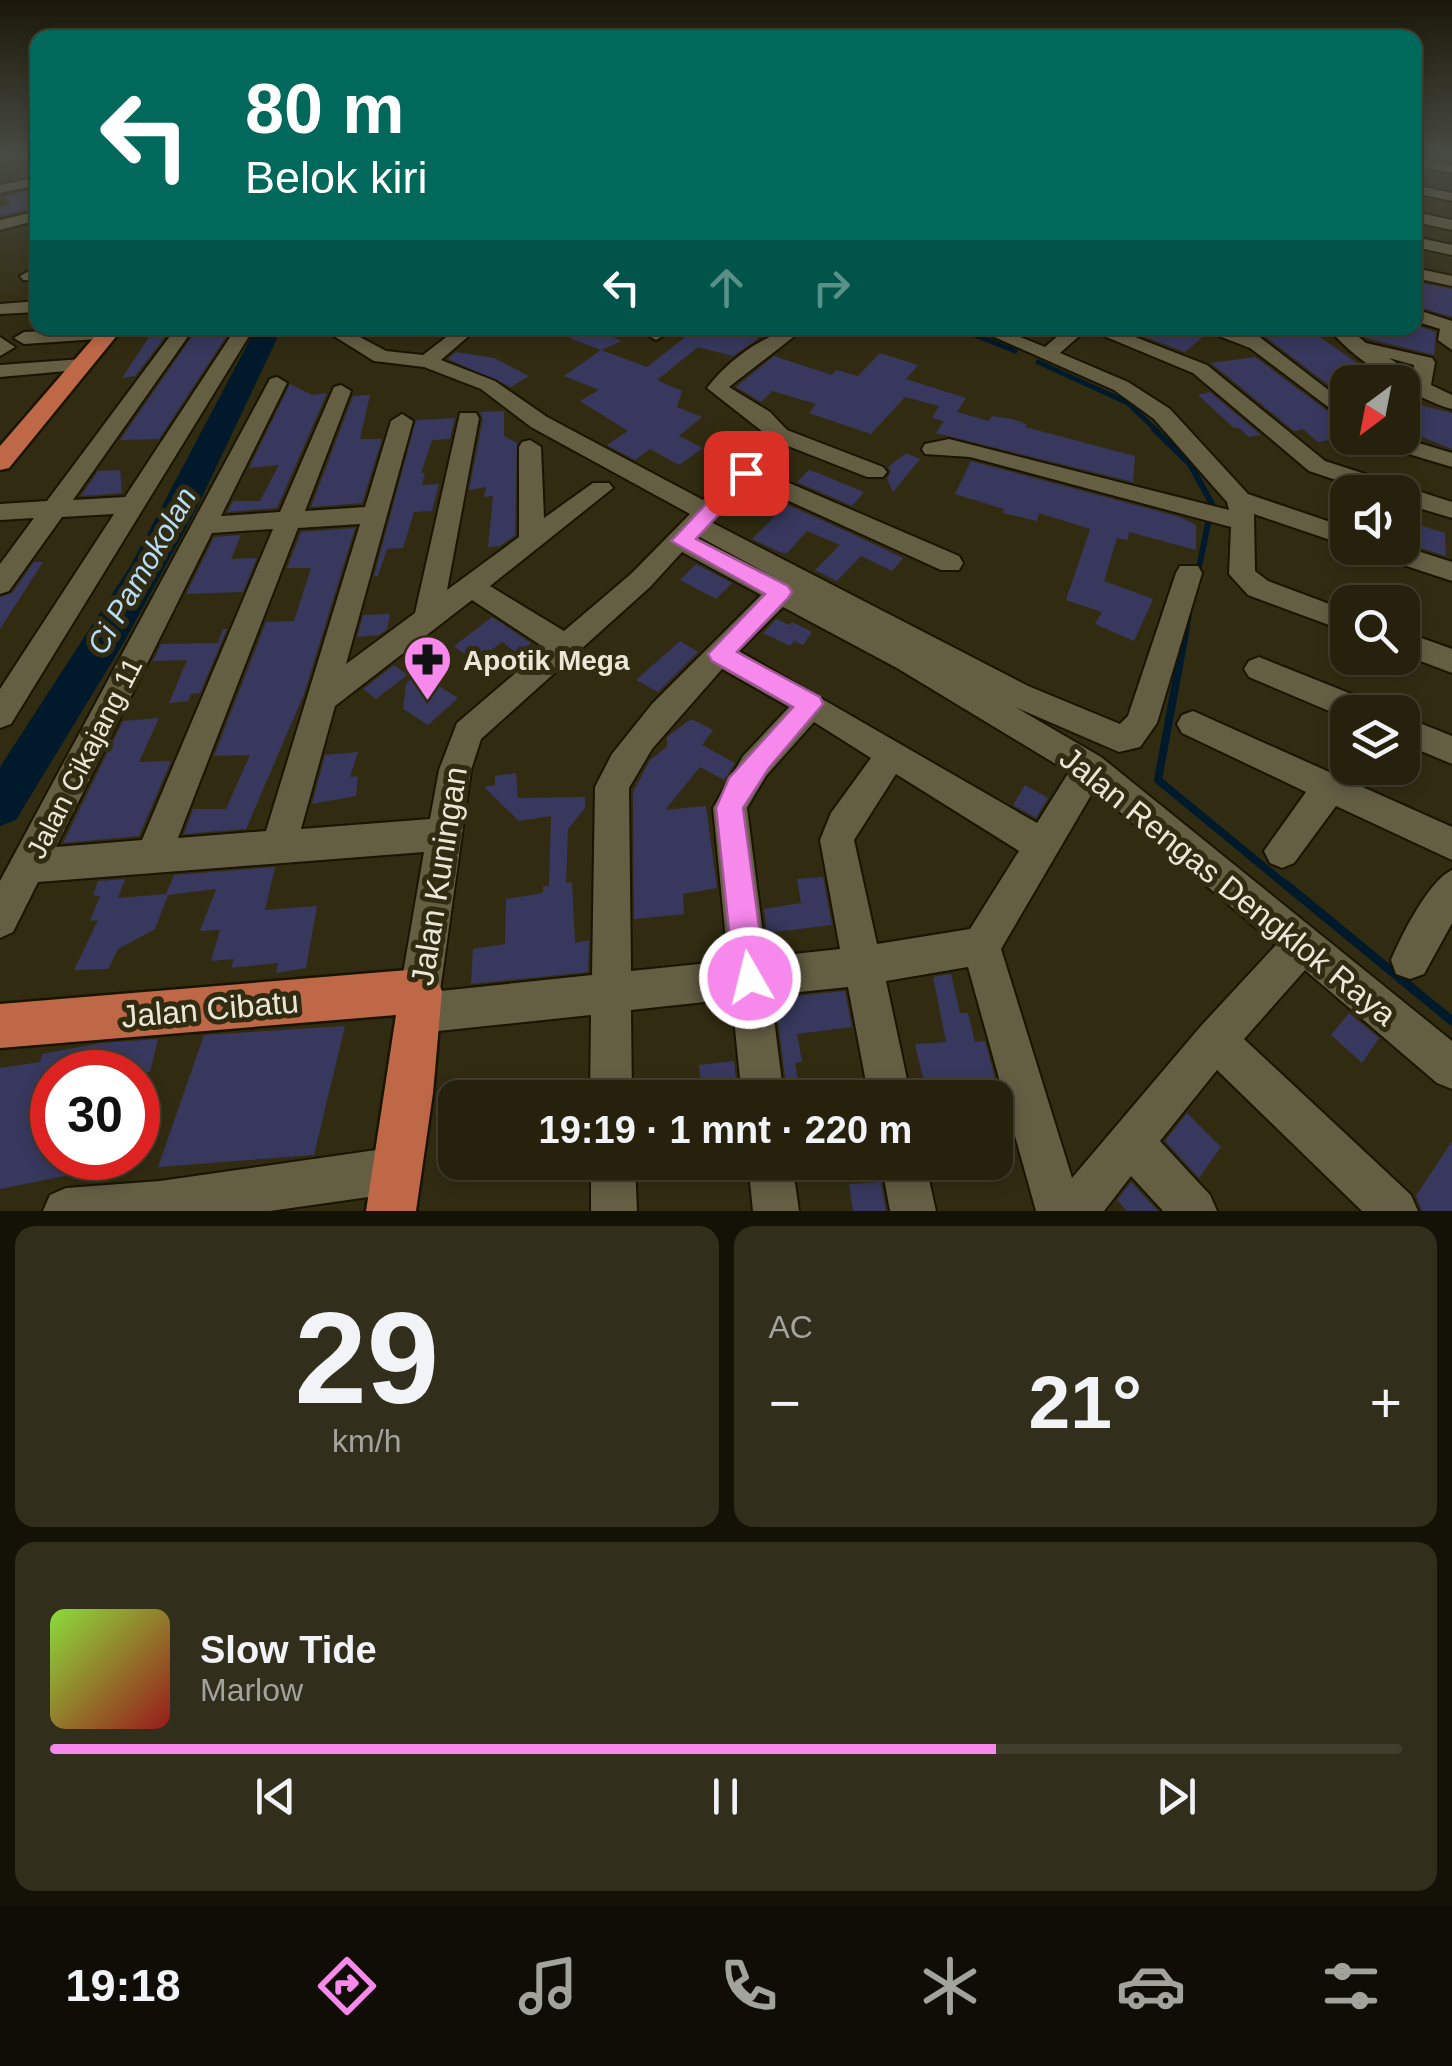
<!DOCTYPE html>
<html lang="id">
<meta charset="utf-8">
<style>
:root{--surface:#25210d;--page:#312e1b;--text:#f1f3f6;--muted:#a3a39d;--line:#423e2e;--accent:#f788ec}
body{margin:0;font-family:Helvetica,sans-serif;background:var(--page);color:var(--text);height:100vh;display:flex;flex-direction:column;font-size:38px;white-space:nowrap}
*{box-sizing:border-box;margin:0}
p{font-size:32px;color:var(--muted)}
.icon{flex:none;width:55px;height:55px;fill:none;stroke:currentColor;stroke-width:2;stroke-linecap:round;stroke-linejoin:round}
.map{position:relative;height:1211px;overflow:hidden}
.sheet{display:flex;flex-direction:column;gap:15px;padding:15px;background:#141207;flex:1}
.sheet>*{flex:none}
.guide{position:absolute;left:30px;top:30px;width:1392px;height:305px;border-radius:20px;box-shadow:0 5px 15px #0003,0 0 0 2px var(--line);background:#00695c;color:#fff;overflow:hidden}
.needle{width:65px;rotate:212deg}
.fabs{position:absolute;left:1330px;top:365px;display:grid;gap:20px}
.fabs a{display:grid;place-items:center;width:90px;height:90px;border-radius:20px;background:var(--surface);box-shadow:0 5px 15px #0003,0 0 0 2px var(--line);font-size:50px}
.speed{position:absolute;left:30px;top:1050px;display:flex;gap:20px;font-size:50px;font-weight:700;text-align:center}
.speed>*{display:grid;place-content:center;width:130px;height:130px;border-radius:50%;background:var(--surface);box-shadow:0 5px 15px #0003,0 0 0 2px var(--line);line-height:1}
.speed .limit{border:15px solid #d22;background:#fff;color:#111}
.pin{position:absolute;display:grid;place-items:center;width:85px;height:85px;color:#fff;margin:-42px;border-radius:20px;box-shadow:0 5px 15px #0006}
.me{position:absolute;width:110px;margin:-55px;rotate:352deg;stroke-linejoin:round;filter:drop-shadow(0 0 8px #0008)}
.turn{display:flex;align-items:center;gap:35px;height:210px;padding:0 50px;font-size:45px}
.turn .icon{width:130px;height:130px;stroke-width:2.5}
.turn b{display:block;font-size:70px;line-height:85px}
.lanes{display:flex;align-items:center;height:95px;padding:0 50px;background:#0003;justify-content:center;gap:50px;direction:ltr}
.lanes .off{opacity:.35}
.big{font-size:75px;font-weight:700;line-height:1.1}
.sheet .tile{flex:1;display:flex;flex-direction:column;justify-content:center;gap:15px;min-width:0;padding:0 35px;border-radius:20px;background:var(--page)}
.sheet .dial{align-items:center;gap:0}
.dial b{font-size:130px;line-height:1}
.song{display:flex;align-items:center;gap:30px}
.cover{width:120px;height:120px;border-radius:15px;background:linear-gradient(135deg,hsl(90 70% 55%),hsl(0 70% 35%))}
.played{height:10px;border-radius:5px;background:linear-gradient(90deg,var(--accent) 70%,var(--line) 70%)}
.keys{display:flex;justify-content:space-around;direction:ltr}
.heat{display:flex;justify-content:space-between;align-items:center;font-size:55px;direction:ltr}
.sheet .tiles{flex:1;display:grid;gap:15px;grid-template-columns:1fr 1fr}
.tile:last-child{grid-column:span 2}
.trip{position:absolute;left:438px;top:1080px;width:575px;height:100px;border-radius:20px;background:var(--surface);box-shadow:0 5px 15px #0003,0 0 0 2px var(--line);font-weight:700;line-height:100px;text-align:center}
.dock{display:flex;height:160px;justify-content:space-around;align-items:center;background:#0f0d05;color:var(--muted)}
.dock .icon{width:70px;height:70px}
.dock .on{color:var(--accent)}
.dock b{font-size:45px;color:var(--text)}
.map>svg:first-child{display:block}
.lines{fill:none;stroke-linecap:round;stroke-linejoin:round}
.stream-far3{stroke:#001a2c;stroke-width:5}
.stream-far2{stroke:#001a2c;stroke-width:6}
.stream-far1{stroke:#001a2c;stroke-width:8}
.stream{stroke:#001a2c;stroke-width:9}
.river{fill:#001a2c;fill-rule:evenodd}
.building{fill:#38385e}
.minor-casing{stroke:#191400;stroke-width:4}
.major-casing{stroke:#191400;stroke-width:5}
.minor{fill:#645e43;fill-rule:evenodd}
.major{fill:#bf6848;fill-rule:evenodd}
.route{fill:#f788ec;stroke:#a15899;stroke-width:2.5}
.labels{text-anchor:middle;stroke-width:10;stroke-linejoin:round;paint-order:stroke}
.poi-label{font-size:28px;font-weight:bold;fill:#eae7d7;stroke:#312c11;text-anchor:start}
.street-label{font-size:28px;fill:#eae7d7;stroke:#312c11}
.water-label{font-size:30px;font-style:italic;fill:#b6ddf9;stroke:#312c11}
.near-street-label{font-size:32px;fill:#eae7d7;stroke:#312c11}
</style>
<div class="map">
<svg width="1452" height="1211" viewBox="0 0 1452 1211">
<rect width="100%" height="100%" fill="#312c11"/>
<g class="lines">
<path class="stream-far3" d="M957,328l58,23
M1038,362l90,41 29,28"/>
<path class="stream-far2" d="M1154,429l36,35 22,40 -14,68
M1186,630l3,-16"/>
<path class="stream-far1" d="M1186,628l-28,152 129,106"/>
<path class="stream" d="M1284,883l168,138"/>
<path class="river" d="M256,328h26l-87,184 -71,130 -108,178 -16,6v-59l131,-202z"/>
</g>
<path class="building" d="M32,190l6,4v13l-38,9v-9l11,-3 -7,-8z
M1415,282l37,7v28l-37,-11z
M1415,325l21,7 -2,23 -68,-17 -13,-10z
M217,328h15l-73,111 -39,1 77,-111z
M592,328l30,13 -21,9 46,17 50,-39h37l25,10 -26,18 -35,-9 -41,33 25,11 -5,16 25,10 -23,19 24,12 -24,17 -29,-16 -15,11 -28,-15 21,-14 -48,-30 19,-11 -35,-14 37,-26 -32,-12z
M1121,328h73l11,7 -20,17z
M1254,328h53l77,54h-46l10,8v10z
M168,333l-33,43 -13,2 29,-44z
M456,352l38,6 35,18 -18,11 -63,-28z
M880,353l38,12 -12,14 60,19 -9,14 32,9 3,-5 20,3 15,5 -2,3 110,29 -2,26 -197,-49 8,-12 -12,-3 7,-12 -34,-9 -34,37 -62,-21 7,-9 -44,-13 -11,11 -25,-15 38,-31 58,19 4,-5 22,6z
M1255,357l93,69v28l-18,-14 -12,2 -15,-13 -9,2 -83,-68z
M290,384l22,11 15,-2 -50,115 -50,4 6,-11h27l19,-36 -30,3z
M1210,392l51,43 -12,2 -10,-9h-5l-36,-33z
M370,395l-10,44h22l-20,64 -51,4 42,-111z
M1402,401l50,12v36l-50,-20z
M504,411v25l13,7 -2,92 -15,11 -12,1 5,-51 -9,1 2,-10 -17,3 14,-71 -3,-7z
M455,418l-5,21 -18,1 -11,33h4l-3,12 17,-1 -7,27 -18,1 -11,36 -16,1 -9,27h-4l42,-156z
M906,453l14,6 -27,33 -6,-14 4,-6 -3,-5z
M971,461l209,56 16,8v25l-67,-18 -1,8 -11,-2 -13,43 49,18 -19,42 -39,-17 7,-12 -36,-12 24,-71 -51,-16 -2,8 -34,-8 1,-4 -49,-15z
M120,470l2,23 -41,3 17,-25z
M809,470l9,3 46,19 -12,14 -55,-24z
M779,501l67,30 57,27 -11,13 -31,-15 -24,25 -22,-11 25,-25 -33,-14 -20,22h-5l-30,-14 22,-22 -7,-3z
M1402,520l43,13 1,23 -44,-14z
M355,528l-51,166 -58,135 -62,5 9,-25h33l24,-54 -36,1 52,-134 28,-1 17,-53h-24l14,-36z
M241,535l-10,24 26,-1 -14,34 -57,2 28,-57z
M34,562h9l-43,67v-32l12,-4z
M696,564l36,19 -16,16 -36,-19z
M390,614l-3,15 -8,6 -22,2 6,-22z
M492,617l39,26 -13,11 -16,-12 -27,20 -21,-16z
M776,619l14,6 2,-3 20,10 -9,13 -9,-4 -4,5 -27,-13z
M223,629h4l-27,64 -9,1 -3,7 -19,2 18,-43 -34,1 8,-17 57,-1z
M680,641l18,11 -40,40 -22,-12z
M394,665l13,10 -31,24 -13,-10z
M418,673l40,25 -30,27 -25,-16 3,-25z
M159,718l-20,44 32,-1 -32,75 -76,7 60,-122z
M691,719l22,11 -11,15 33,18 -11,17 -24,-13 -35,43 41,-4 11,82 -34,6 1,20 -50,5 -1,-127 17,-32 17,-13v-10z
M358,752l-8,25 8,-1 -2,20 -44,8 13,-49z
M516,773l2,25 67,-1v11l-17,21 -2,54 6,-1 3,61 14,-3 -1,32 -117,12 2,-35 32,-5 1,-45 37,-6v-7h6l2,-70 -32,5 -35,-34 11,-2v-9z
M1025,785l23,13 -12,20 -23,-13z
M275,867l-10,43 52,-4 -11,62 -30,5 2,-10 -47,5 3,-9 -23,2 9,-31 -20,1 16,-42 -48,6 -13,34 -37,20 -10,20 -34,1 24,-50 -8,1 10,-25 -7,-1 5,-14 27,-2 -7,19 48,-4 8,-19z
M823,877l9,48 -65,8 -3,-24 37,-6 -4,-24z
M951,974l9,39h8l7,29 10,-1 21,78 -11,1v-22h-77l-4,-18 9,-2 -8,-34 31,-2 -13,-65z
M845,991l7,36 -55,7 5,28 -7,1 5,28 -13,1 -12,-94z
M1349,1013l30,25 -17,25 -31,-28z
M345,1026l-31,129 -156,12 46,-132z
M158,1039l-8,33h-98v86h66l1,7 -119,24v-121l40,-6 2,-8 59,-11z
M734,1061l3,29 -35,4 -3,-29z
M1187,1113l34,34 -22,31 -34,-37z
M1452,1141v70h-30l-6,-15z
M881,1182l5,29h-33l-4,-27z
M1131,1182l27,29h-31l-10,-11z"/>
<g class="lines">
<defs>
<path id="minor" d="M30,153h8v4l-6,-1z
M1415,158l37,7v8l-37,-7z
M38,177v8l-38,8v-8z
M1415,185l37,8v8l-37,-8z
M38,211v9l-38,10v-10z
M1415,212l37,8v10l-37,-8z
M1415,237l37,8v10l-37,-8z
M1415,268l37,8v10l-37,-8z
M29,271h9v10l-15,-1 -3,-4z
M38,301v11l-38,2v-10z
M1415,309l37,12v29l-14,-10 2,-11 -25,-8z
M107,328l7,2v8l-90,6 -10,-6 10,-6z
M176,328h18l-121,172 52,-3 111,-169h18l-243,396 -11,4v-39l114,-175 -52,3 -53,74 -9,3v-30l34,-46 -34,2v-16l47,-3z
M321,328h22l43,23 37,4 35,-27h20l-37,32 54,21 52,36 156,83 64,-65 -60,-47c21,-28 63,-60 98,-60l-76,59 41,25 17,18 96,37 4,5 -4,5h-16l-84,-33 -24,26 200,86 4,7 -4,7h-18l-194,-88 -36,40 317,164 92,38 8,-8 48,-143 4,-7h18l4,7 -45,150 -17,24 -21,5 -104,-45 86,50 351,284v48l-15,-6 -132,-113 -61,69 167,156 7,16h-56l-145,-141 -57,71 50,54 7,16h-54l-32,-35 -27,35h-68l-68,-244 -82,14 25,117h-42l-21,-111 -77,8 13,103h-42l-10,-99 -101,11 1,88h-42l1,-83 -172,18 -14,-6 -6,-14 5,-13 -4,-9 24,-139 -386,30 -25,50 -13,6v-57l270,-502 7,-2 10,6 -66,133 59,-4 54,-125 7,-2 10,6 -46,120 60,-4 26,-86 11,-7 11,7 -67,243 69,-51 45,-200h16l3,5 -32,172 72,-53v-90l3,-5 8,-2 11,7 3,71 49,-35h16l4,5 -123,98 74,45 68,-58 58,-59 -159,-87 -50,-38 -57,-22 -50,-6zM360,524l-94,307 -88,7 120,-310zM273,529l-131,311 -86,7 156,-314zM698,536l81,44 -83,-43zM682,552l79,43 -109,109 -40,50 -17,33 -3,188 -152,16 31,-221 10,-31 169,-152zM472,600l73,48 -88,75 -18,47 -9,49 -129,10 34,-123zM783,607l114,61 172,104 -32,51 -298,-172zM722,669l67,38 -46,49 -30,52 15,153 -97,10 -2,-183 23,-39zM814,722l57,36 -40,55 -11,27 20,109 -74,8 -19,-149 19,-32zM896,774l123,77 -49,78 -93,15 -23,-104zM1094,790l182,155 -75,81 -129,152 -71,-229z
M654,328h22l-20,12 -10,-6z
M974,328h24l47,19 22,-19h45l95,37 118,96 127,41v16l-50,-15v-11h-30l-63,-21 -116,-98 -106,-44 -27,24 68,29 42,27 78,85 100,34v18l-94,-32 1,57 13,10 80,30v21l-100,-37 -19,-21 2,-47 -261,-70 -45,-3 -3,-5 3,-5 24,-5 280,71 -2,-8 -73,-83 -40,-29z
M1198,328h50l100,77v17l-98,-74z
M1329,328h19l18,15 66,15 3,4 -4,23 21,10v14c-35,-9 -102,-51 -123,-81zM1389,358l25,7 -1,9z
M0,337l15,10 -15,9z
M82,359l7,2v8l-89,8v-12z
M1369,438h33l50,15v14l-80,-24z
M1402,546l50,16v19l-82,-27 -4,-6z
M1402,631l50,18v24l-50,-19z
M1259,657l115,46 4,9h-30v7l-99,-42 -5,-8 5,-8z
M1193,711l259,116v33l-116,-54 -42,57 -12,5 -12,-5 -6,-12 42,-59 -124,-59 -5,-9 5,-9z
M1402,716l50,20v28l-50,-21z
M1452,870v53l-28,51 -14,5 -14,-5 -5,-14c10,-24 38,-80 61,-90z
M397,1147l16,7 7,16 -7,16 -16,7 -127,18h-227l7,-16 16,-7 94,-7z
M591,1162h44l2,49h-46z
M748,1162h44l7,49h-46z
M881,1162h44l11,49h-46z"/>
<path id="major" d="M102,328h21l-114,140 -9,2v-24z
M420,969l15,7 7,15 -9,102 -17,118h-50l30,-196 -396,33v-44z"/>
</defs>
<use href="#minor" class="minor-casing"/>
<use href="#major" class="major-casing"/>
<use href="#minor" class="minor"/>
<use href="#major" class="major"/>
</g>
<linearGradient id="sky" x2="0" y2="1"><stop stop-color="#1b1809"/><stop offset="0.48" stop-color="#484b43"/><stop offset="1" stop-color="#484b43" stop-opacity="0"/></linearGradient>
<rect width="1452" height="322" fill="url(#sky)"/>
<path class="route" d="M746,467l9,6 -2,5 -57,61 92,47 4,6 -4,6 -51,54 83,45 3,7 -54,64 -26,40 23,170 -5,11 -11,5 -12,-5 -4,-11 -18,-170 13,-30 64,-71 -81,-46 -4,-7 57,-60 -94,-53 68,-72z"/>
<defs>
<symbol id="pharmacy-pin" viewBox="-11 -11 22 30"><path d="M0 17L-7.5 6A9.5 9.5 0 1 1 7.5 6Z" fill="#f788ec" stroke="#312c11"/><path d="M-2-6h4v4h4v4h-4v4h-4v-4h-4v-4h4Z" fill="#111"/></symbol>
</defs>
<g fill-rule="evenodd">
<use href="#pharmacy-pin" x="400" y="632" width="55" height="75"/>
</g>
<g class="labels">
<g class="poi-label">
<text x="463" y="670">Apotik Mega</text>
</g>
<g class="street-label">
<text transform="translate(84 758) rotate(-63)" y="10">Jalan Cikajang 11</text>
</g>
<g class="water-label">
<text transform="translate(142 571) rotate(-60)" y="10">Ci Pamokolan</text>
</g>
<g class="near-street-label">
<text transform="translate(439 876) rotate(-81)" y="11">Jalan Kuningan</text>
<text transform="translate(1228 886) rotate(39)" y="11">Jalan Rengas Dengklok Raya</text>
<text transform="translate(210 1009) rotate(-5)" y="11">Jalan Cibatu</text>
</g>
</g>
</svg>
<div class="fabs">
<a><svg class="needle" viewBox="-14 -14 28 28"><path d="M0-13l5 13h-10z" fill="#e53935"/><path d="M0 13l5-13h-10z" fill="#a3a39d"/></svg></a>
<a><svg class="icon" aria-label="sound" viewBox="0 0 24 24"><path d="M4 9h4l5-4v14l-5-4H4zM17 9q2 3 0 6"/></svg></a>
<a><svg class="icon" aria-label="search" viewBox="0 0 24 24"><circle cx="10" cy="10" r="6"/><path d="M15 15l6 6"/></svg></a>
<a><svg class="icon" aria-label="layers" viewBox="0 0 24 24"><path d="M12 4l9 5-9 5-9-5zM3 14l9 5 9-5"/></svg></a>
</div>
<div class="speed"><div class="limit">30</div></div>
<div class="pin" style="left:746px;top:473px;background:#d93025"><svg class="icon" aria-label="arrive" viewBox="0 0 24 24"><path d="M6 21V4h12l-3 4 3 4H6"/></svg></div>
<svg class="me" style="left:750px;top:978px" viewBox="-20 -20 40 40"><circle r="17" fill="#f788ec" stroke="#fff" stroke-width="3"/><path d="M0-11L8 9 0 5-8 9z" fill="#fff"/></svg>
<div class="trip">19:19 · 1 mnt · 220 m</div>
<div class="guide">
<div class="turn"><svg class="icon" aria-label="left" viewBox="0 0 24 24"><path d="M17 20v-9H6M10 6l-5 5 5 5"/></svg><div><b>80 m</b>Belok kiri</div></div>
<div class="lanes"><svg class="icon" aria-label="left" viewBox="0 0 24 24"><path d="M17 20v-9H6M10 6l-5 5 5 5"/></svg><svg class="icon off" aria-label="ahead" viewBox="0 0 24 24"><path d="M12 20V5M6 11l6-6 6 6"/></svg><svg class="icon off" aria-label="right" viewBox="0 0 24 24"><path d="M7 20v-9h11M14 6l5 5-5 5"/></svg></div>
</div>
</div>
<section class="sheet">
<div class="tiles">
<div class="tile dial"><b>29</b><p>km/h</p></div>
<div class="tile"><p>AC</p>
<div class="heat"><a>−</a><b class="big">21°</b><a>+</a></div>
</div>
<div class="tile">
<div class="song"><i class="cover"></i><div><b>Slow Tide</b><p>Marlow</p></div></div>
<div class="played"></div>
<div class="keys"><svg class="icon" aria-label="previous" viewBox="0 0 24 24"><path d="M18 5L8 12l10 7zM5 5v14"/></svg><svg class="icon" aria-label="pause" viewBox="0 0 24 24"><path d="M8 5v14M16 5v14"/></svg><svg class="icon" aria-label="next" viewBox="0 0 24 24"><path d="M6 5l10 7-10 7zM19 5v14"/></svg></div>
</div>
</div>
</section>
<nav class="dock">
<b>19:18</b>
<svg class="icon on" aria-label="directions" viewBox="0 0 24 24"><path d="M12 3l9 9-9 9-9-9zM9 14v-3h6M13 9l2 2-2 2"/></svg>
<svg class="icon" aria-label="music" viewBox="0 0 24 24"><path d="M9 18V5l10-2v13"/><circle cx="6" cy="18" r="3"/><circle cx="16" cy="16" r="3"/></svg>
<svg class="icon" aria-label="phone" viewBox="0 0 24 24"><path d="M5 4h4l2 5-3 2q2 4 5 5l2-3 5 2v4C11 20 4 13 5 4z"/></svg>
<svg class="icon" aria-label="climate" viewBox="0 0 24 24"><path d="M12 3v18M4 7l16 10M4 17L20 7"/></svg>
<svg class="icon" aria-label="car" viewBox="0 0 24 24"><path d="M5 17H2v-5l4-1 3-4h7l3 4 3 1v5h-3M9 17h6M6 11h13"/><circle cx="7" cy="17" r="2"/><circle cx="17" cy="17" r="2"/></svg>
<svg class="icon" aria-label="filters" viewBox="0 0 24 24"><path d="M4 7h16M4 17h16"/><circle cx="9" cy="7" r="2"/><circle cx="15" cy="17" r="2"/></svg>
</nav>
